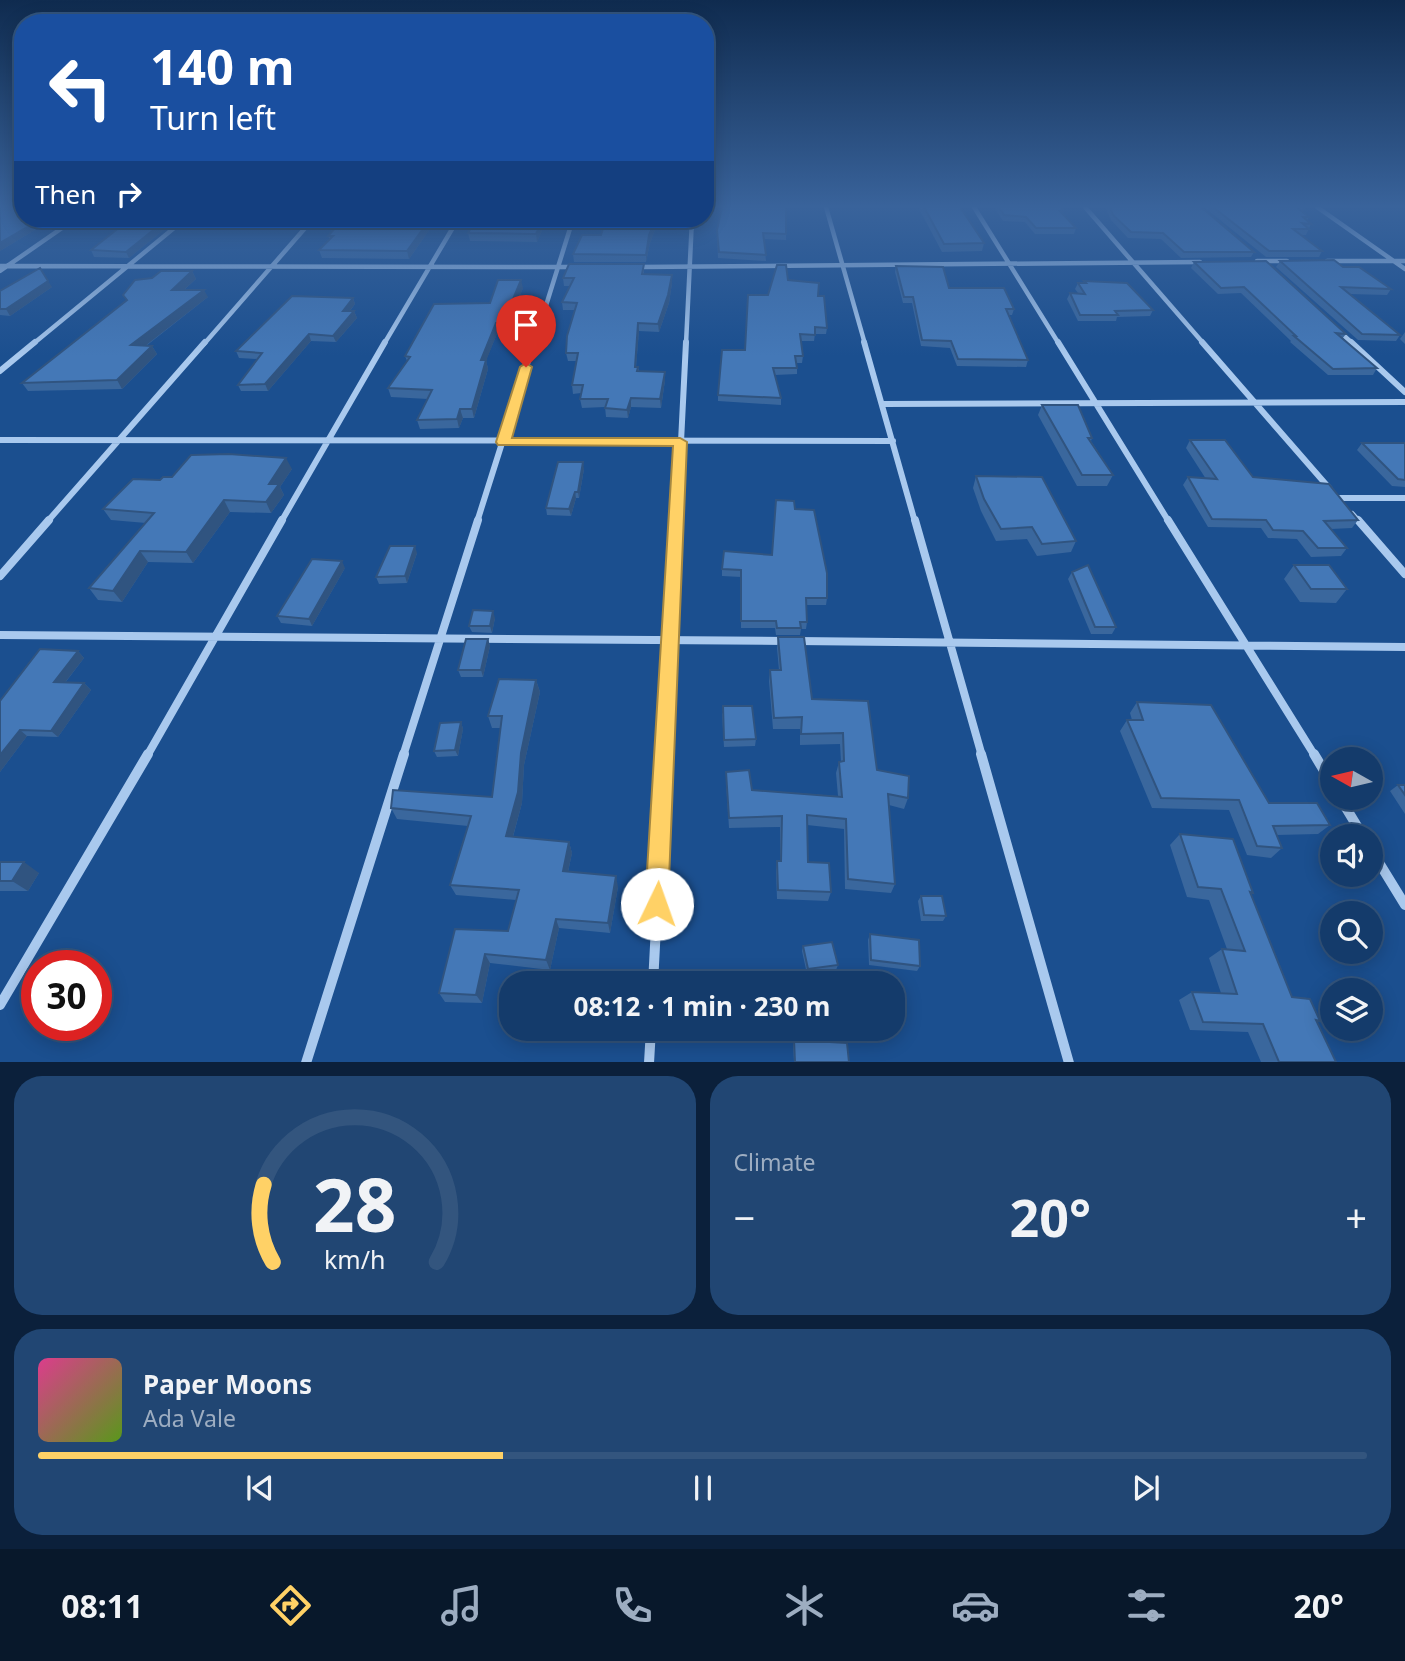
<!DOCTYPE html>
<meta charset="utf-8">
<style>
:root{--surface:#143b6b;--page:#214673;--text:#f1f3f6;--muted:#9dadc1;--line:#33557e;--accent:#ffd166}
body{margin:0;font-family:"Noto Sans",sans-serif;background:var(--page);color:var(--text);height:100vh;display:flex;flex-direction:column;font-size:26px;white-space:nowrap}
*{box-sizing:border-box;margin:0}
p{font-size:23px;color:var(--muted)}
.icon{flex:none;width:38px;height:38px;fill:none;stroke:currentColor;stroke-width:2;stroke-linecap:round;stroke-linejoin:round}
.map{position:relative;height:1062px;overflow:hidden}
.side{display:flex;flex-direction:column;gap:14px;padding:14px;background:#0b203b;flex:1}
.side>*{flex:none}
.banner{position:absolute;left:14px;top:14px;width:700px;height:214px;border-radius:28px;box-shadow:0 4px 18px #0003,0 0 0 2px var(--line);background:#1a4fa0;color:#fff;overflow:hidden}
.needle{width:46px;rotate:278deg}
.fabs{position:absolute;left:1320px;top:747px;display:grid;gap:14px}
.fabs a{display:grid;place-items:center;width:63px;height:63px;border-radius:50%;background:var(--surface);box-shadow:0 4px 18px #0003,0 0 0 2px var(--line);font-size:35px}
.speed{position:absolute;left:21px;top:950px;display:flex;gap:14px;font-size:35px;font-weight:700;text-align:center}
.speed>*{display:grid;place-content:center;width:91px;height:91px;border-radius:50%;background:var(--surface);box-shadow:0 4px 18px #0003,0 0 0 2px var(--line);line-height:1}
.speed .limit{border:10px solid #d22;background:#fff;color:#111}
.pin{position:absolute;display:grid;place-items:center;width:60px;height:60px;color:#fff;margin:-72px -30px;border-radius:50% 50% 50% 0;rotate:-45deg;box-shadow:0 0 7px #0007}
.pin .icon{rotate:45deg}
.me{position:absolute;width:77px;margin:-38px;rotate:3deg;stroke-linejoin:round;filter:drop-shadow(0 0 5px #0008)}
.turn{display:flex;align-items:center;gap:24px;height:147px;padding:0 21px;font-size:32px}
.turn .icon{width:91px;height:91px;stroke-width:2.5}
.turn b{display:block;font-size:49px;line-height:60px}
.then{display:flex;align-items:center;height:66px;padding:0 21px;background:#0003;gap:14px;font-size:26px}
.big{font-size:52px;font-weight:700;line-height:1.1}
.side .widget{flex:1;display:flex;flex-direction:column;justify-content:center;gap:10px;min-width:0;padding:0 24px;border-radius:28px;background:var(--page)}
.side .dial{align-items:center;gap:0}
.dial svg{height:182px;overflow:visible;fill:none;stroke:var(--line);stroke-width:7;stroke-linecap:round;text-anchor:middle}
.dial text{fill:var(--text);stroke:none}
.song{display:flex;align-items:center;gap:21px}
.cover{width:84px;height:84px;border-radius:10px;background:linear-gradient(135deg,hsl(330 70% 55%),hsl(90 70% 35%))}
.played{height:7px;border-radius:4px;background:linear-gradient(90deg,var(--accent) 35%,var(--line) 35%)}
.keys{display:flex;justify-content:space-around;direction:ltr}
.heat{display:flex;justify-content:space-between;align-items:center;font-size:38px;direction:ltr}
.side .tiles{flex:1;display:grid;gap:14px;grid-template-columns:1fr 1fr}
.widget:last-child{grid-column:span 2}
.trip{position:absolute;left:499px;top:971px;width:406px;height:70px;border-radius:28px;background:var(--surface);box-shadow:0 4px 18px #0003,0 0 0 2px var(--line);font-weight:700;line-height:70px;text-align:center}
.dock{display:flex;height:112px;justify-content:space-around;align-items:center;background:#08182b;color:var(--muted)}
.dock .icon{width:49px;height:49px}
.dock .on{color:var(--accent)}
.dock b{font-size:32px;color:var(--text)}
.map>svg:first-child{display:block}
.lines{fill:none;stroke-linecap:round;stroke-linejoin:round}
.minor-far3{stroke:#a9c9ee;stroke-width:4.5}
.minor-far2{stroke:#a9c9ee;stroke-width:6}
.minor-far1{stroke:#a9c9ee;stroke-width:8}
.minor{stroke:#a9c9ee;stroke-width:10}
.wall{fill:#3a679d}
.shaded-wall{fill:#305480}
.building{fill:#4478b7;stroke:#305480;stroke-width:2}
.route{fill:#ffd166;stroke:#a68842;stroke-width:2}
</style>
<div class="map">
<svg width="1405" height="1063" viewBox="0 0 1405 1063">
<rect width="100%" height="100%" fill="#1b4f8f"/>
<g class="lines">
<path class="minor-far3" d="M826,207l39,137
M974,207l85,137
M1085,207l119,137
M1317,207l88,62
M1257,261h30
M1327,261h78
M0,266l577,1
M638,267l562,-5
M0,271l75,-52
M1339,331l14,13
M33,344l152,-125
M204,344l109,-125
M384,344l74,-125
M534,344l39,-125
M686,344l6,-125"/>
<path class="minor-far2" d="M864,342l51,180
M1058,342l111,180
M1202,342l128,147
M1351,342l54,50
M0,371l35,-29
M883,404l522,-2
M0,440l893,1
M1338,498h67
M1352,514l7,8
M47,522l158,-180
M281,522l104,-180
M477,522l57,-180
M677,522l9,-180"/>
<path class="minor-far1" d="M915,520l67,236
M1168,520l147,236
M1358,520l47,54
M0,576l49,-56
M0,635l785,6
M797,641l608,6
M147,756l135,-236
M403,756l75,-236
M665,756l12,-236"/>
<path class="minor" d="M981,754l88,309
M1314,754l18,30
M1340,798l23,38
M1370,848l35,57
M653,984l12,-230
M0,1005l148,-251
M306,1063l98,-309
M649,1063l2,-34"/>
</g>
<path class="wall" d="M0,207l23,12h45l-6,3h-14l-48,29z
M786,207v33l-22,-1 2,22 -48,-3 -1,-28z
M918,207h42l24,36 -2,8 -40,1z
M994,207h67l2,4 -1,3 14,14 -2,6h-39l-10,-12 -22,-1z
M1105,207h96l53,45 -3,5 -70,1 -20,-19 -33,-1 -17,-18z
M1204,207h103l-4,5 6,5 -2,4 4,3 -5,11h-5l21,16 -3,6h-53z
M130,219h47l-48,39 -35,-1 -3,-7z
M238,219h47l-8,8h-40l-2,-6z
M437,219l-28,40 -87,-1 -3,-8 11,-10 -2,-4z
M547,219l-10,23 -67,-1 -2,-8z
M606,219h53l-9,24 -4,19h-72l-1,-8 28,-19z
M1280,261l63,6 48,22 -4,6 -38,-1 51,41 -4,6 -38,-1 -82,-73z
M1194,262l152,72 -4,5 35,29 -4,7h-45l-38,-33 1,-1 -50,-48 -23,1 -27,-26z
M644,264v10l28,9 -3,20 -10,29 -20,-1 -3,36h2l1,4 26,9 -4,28 -30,-1 -3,11 -22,-1 -1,-10 -23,1 -2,-9 1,-6 -8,1 -1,-9 4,-24h-8l-2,-8 9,-43h-12l-1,-8 8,-16h-6l-1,-8z
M896,266l53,22 65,21 -2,6h-3l19,45 -2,7 -69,-1 -7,-18 -29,-2 -9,-43h-9l-8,-31z
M192,271l4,8 -12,11 24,7 -62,49h6l5,8 -35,35 -94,2 -6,-8 105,-83 -4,-5 29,-17z
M788,280l30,16 9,32 -1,6h-11l-1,7h-13l2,15 -1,7h-6l1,5v6l-22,1 6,23v7l-63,-4v-6l27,-45 23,-55z
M1084,281l69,29 -3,6 -33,1 -1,4h-38l-11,-22 3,-6h8l-3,-4 3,-6h5z
M52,287l-42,29 -10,-1v-24z
M523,288l-18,43h-7l-12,29 2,9 -14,49h-11l-4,10 -39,1 -3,-9 11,-21 -37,-2 -3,-9 19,-27 -2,-5 85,-53z
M353,298l2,6 -5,7h4l3,7 -21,24 -25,-1 -43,50h-27l-3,-6 19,-26 -18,-1 -3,-7z
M1405,332v12l-5,-5z
M1042,405l50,33 -1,3 22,34 -6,11h-30l-39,-71z
M1190,440l63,37 105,43 -6,8 -21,1 16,19 -6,8 -30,1 -14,-18 -29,-1 -7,-10 -53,-1 -25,-42 5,-8 18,2 -20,-31z
M1362,443h43v44l-13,-1 -35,-36z
M292,469l-12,18 4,8 -13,18 -41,-1 -37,51 -45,-1 -26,40 -24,-2 -9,-12 57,-65 -35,-3 -8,-11 57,-29 12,-3z
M584,469l-5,29h-3l-5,18 -24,-1 -1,-7z
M976,476l100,65 -5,11 -34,4 -10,-17 -31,2 -15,-30 -8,-23z
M795,509l32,89 -1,7h-20l1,17 -1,7h-5l-1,6h-24l-1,-7h-34v-51l-19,-1v-7l50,-14z
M417,553l-10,30 -28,1 -3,-7z
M1294,565l53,24 -11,14 -36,-1 -16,-23z
M345,568l-33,58 -31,-3 -4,-7z
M1072,572l44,55 -4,7h-21l-23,-55z
M495,618l-3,15 -20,-1 -3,-6z
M778,637l34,62 65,71 31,28 -4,11 -15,-4 6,79 -4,9 -46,-4 -1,-60 -37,-4 1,37 23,30 -3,9 -51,-2 -1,-28 1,-10h3v-34l-51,1 -3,-46v-10l26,18 86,6 -2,-23 3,-11h2l-1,-18 -40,1v-16h-27l-4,-48 1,-11h9l-2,-22z
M488,639l2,7 -7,31h-22l-3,-7z
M78,651l6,7 -19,25h19l7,7 -33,47 -31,-1 -27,36v-71z
M536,680l4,12 -16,73 -2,38 -9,34 56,5 3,11 -4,19 50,15 -8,46 -51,-5 -9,42 -60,-7 -8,40 -37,-1 -6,-9 69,-62 8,-31 -60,-5 -6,-10 18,-59 -71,-7 -6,-11 101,-11 9,-69h-9l-4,-12z
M1137,702l132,101 61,22 -12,9 -41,1 5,13 -11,10 -24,-3 -18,-45 -77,-2 -32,-77 7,-11h5l-2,-7z
M722,713l34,26 -1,7 -31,1z
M461,722l2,7 -5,27 -21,1 -3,-6z
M1398,785h7v29l-15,-23z
M1180,834l73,59 -2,1 41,103 28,24 -3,1 19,40h-75l-13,-30 -58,-2 -11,-30 13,-8 29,1 -12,-35 13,-9h5l-18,-49 -22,-3 -17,-52z
M0,862l39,11 -11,18h-28z
M921,896l25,20 -3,5h-22l-3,-20z
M870,934l50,32 -3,5 -48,-6 -1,-25z
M803,946l35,19 -2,5 -29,4 -5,-23z
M728,1029h48v3l-1,4 -46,2z
M794,1040l55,22h-55l-1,-17z"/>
<path class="shaded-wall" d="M41,219h5l2,3 -48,29v-8z
M167,219h10l-48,39 -3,-6z
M277,219h8l-8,8 -2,-6z
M430,219h7l-28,40 -2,-8z
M543,219h4l-10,23 -1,-8z
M656,219h3l-9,24 -4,19v-7l3,-20z
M192,271l4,8 -21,19 -3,-8z
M672,275v8l-3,20 -10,29 -1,-8z
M521,280l2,8 -18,43 -2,-8z
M48,281l4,6 -42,29 -4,-7z
M204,290l4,7 -72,56 -5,-8z
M353,298l2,6 -10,13 -2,-6z
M354,311l3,7 -21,24 -3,-6z
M496,323l2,8 -15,38 -2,-9z
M638,323l1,8 -4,44v-8z
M309,334l2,7 -43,50 -3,-7z
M152,346l5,8 -35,35 -5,-9z
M486,360l2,9 -14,49 -2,-9z
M665,372v8l-4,28 -1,-9z
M631,398v9l-3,11 -1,-8z
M460,409l3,9 -4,10 -2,-9z
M286,458l6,11 -12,18 4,8 -13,18 -5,-11 3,-18z
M583,462l1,7 -5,29 -1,-6z
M575,492l1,6 -5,18 -2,-7z
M224,500l6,12 -37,51 -7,-11z
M415,546l2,7 -10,30 -2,-7z
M140,551l8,11 -26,40 -9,-11z
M342,561l3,7 -33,58 -3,-7z
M493,611l2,7 -3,15 -2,-7z
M488,639l2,7 -7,31 -2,-7z
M78,651l6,7 -24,31 -6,-7z
M536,680l4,12 -16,73 -2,38 -12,44 -4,-11 15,-83z
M84,683l7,7 -33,47 -7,-6z
M461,722l2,7 -5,27 -3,-6z
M20,730l7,6 -27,36v-17z
M569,842l3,11 -6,28 -3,-10z
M24,862l15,11 -11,18 -16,-10z
M616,876l2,11 -8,46 -2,-10z
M556,919l3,9 -9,42 -4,-10z
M485,954l5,9 -8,40 -6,-8z"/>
<path class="building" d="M0,207h23v12h18l-41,24z
M722,207h64v27l-23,-1 3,22 -47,-3 -2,-22z
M924,207h36l24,36 -40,1z
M999,207h62l2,4h-3l16,17h-40l-10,-11 -22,-2z
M1110,207h91l53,45h-70l-21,-19 -32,-1 -18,-17z
M1213,207h83l13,10h-6l8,7 -9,-1 7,6h-16l29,22h-53z
M130,219h37l-41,33 -35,-2z
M238,219h39l-2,2h-40z
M343,219h87l-23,32 -88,-1 14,-14h-5z
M476,219h67l-7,15 -68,-1z
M606,219h50l-7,16 -3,20 -73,-1 9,-19h19z
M1334,260l9,7h16l32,22 -50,-2 59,48 -38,-1 -82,-73z
M1266,261l80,73 -10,-1 41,35 -44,1 -39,-33h2l-52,-49 -23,1 -27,-26z
M569,264h75l-2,10 30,1 -4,20 -10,29 -20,-1 -3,44h3l-1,4 28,1 -5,27 -29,-1 -4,12 -22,-2 3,-9h-28l3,-14h-11l6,-32h-12l1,-17 10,-33 -15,-1 12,-24h-11z
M777,265h9l2,15 31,3 -1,13h6l3,32 -12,-1v8l-15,-1 3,22h-8l2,12h-24l8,30 -63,-3 4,-45h23l3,-55h20z
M896,266l47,1 6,21h55l10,21h-8l22,51 -70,-1 -7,-18 -29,-1 -9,-43h-9z
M40,268l8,13 -42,28h-6v-18z
M161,271h31l-20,19h32l-73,55 21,1 -35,34 -95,3 105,-83 -4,-5 12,-15 17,-2z
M498,280h23l-18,43h-7l-15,37h5l-14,49h-12l-3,10 -40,1 15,-30 -44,-2 22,-31 -5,-1 29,-52 56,-1z
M1084,281l43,2 26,27 -38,1 3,4h-38l-10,-22 15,1 -7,-11h8z
M292,296l61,2 -10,13h11l-21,25 -24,-2 -44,50 -27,1 24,-32 -26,-2z
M1042,405h36l14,33h-4l25,37h-31z
M1190,440h35l28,37 76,7 29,36 -34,1 23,27h-29l-15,-17 -30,-1 -7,-10 -54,-1 -24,-42 29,2z
M1362,443h43v37l-7,-1z
M229,454l57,4 -17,26h10l-13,18 -42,-2 -38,52 -46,-1 -27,40 -24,-3 65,-75 -51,-4 30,-30 27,1 3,-3h9l19,-22z
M558,462h25l-5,30h-3l-6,17 -23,-1z
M976,476l66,1 34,64 -34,3 -10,-17 -31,2 -17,-30z
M776,500l18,1 1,8 19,1 13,63v25h-21l1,24h-7l1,6h-24l-1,-7h-35v-51l-19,-1 2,-18 48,4z
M390,546h25l-10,30 -29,1z
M312,559l30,2 -33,58 -32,-3z
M1088,565l28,62h-21l-23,-55z
M1294,565h35l18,24h-36z
M473,610l20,1 -3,15h-21z
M778,637h26l8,62 56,2 9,69 32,6 -1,22 -20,-4 7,90 -47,-5 -2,-60 -39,-4 1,47 21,1 2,29 -53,-2 -1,-29h4l1,-45 -53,2 -3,-46 23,-2 3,20 90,7 -3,-35 5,-1 -1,-28 -42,1 1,-17 -28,1 -4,-48h11z
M466,639h22l-7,31h-23z
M40,649l38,2 -24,31 30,1 -33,48 -31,-1 -20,25v-54z
M499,679l37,1 -15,73 -3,39 -12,44 63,6 -6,29 53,5 -8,47 -52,-4 -10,41 -61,-6 -9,41 -37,-2 16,-64 53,2 11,-41 -69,-5 21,-69 -80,-8 2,-18 99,7 10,-81h-14z
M1137,702l74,3 58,98h48l13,22 -57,1 9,22 -25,-2 -18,-46 -78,-2 -34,-78h16z
M723,706h29l4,33 -32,1z
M461,722l-6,28 -21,1 6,-28z
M1398,785h7v10z
M1180,834l53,5 20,54 -3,-1 42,105 18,2 10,22 -4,-1 20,42h-57l-16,-38 -60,-2 -11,-30 45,2 -15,-45 23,2 -24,-62 -23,-2z
M0,862h24l-12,19h-12z
M921,896h21l4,20 -22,-1z
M870,934l49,6 1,26 -49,-6z
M832,942l6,23 -30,4 -5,-23z
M549,973l22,2 -2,9h-22z
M729,1029h47v3l-47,2z
M794,1040l53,3 2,19h-54z"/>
<linearGradient id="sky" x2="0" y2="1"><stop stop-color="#0f2b4f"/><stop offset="0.58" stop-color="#39639b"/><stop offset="1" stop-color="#39639b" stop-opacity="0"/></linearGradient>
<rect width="1405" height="356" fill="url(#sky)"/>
<path class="route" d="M526,363l6,4 -20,71h168l7,4 -19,462 -3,9 -8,3 -9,-3 -3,-9 28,-458 -175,-1 -2,-3 24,-75z"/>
</svg>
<div class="fabs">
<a><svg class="needle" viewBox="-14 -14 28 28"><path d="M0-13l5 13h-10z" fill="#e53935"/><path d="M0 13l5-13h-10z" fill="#9dadc1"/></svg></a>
<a><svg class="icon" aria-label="sound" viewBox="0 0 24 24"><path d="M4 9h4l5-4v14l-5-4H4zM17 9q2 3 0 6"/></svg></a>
<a><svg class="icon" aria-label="search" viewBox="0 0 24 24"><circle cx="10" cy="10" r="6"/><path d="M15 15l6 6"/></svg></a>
<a><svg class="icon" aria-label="layers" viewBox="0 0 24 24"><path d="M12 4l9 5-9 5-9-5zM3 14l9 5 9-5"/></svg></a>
</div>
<div class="speed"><div class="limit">30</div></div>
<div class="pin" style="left:526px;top:367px;background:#d93025"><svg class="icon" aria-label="arrive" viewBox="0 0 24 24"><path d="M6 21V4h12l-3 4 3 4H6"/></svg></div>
<svg class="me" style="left:657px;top:904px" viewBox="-20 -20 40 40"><circle r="19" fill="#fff"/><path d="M0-13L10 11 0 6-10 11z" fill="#ffd166"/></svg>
<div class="trip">08:12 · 1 min · 230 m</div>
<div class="banner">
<div class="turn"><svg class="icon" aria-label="left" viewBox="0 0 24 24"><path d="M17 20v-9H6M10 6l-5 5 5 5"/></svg><div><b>140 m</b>Turn left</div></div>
<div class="then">Then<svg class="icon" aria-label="right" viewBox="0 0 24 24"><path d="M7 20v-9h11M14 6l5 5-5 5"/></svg></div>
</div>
</div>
<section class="side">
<div class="tiles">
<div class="widget dial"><svg viewBox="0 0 100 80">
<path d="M14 69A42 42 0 1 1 86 69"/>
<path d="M14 69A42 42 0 0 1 10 35" stroke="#ffd166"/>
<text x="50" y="56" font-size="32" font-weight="700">28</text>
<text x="50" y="72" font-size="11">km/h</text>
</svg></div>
<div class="widget"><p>Climate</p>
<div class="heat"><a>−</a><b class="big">20°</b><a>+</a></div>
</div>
<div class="widget">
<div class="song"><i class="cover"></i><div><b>Paper Moons</b><p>Ada Vale</p></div></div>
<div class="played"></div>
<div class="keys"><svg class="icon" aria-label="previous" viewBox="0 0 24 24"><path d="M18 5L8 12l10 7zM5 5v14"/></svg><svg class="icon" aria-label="pause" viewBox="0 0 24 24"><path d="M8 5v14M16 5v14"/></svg><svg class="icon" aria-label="next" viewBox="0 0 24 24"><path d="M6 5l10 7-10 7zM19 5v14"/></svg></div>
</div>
</div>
</section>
<nav class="dock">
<b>08:11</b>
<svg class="icon on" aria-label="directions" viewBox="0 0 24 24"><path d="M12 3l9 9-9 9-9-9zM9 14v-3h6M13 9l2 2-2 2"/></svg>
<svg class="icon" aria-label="music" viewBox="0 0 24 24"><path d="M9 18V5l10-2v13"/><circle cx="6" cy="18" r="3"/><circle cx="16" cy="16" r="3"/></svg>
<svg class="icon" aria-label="phone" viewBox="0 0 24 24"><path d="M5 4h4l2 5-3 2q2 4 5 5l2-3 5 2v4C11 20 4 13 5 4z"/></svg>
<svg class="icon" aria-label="climate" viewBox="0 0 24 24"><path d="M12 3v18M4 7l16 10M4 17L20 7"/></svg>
<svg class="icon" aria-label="car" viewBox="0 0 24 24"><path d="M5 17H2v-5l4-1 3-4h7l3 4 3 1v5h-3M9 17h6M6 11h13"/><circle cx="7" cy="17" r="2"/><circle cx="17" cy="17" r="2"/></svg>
<svg class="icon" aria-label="filters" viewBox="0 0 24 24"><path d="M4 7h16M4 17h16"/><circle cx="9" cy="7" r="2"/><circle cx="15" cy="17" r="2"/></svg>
<b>20°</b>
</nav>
